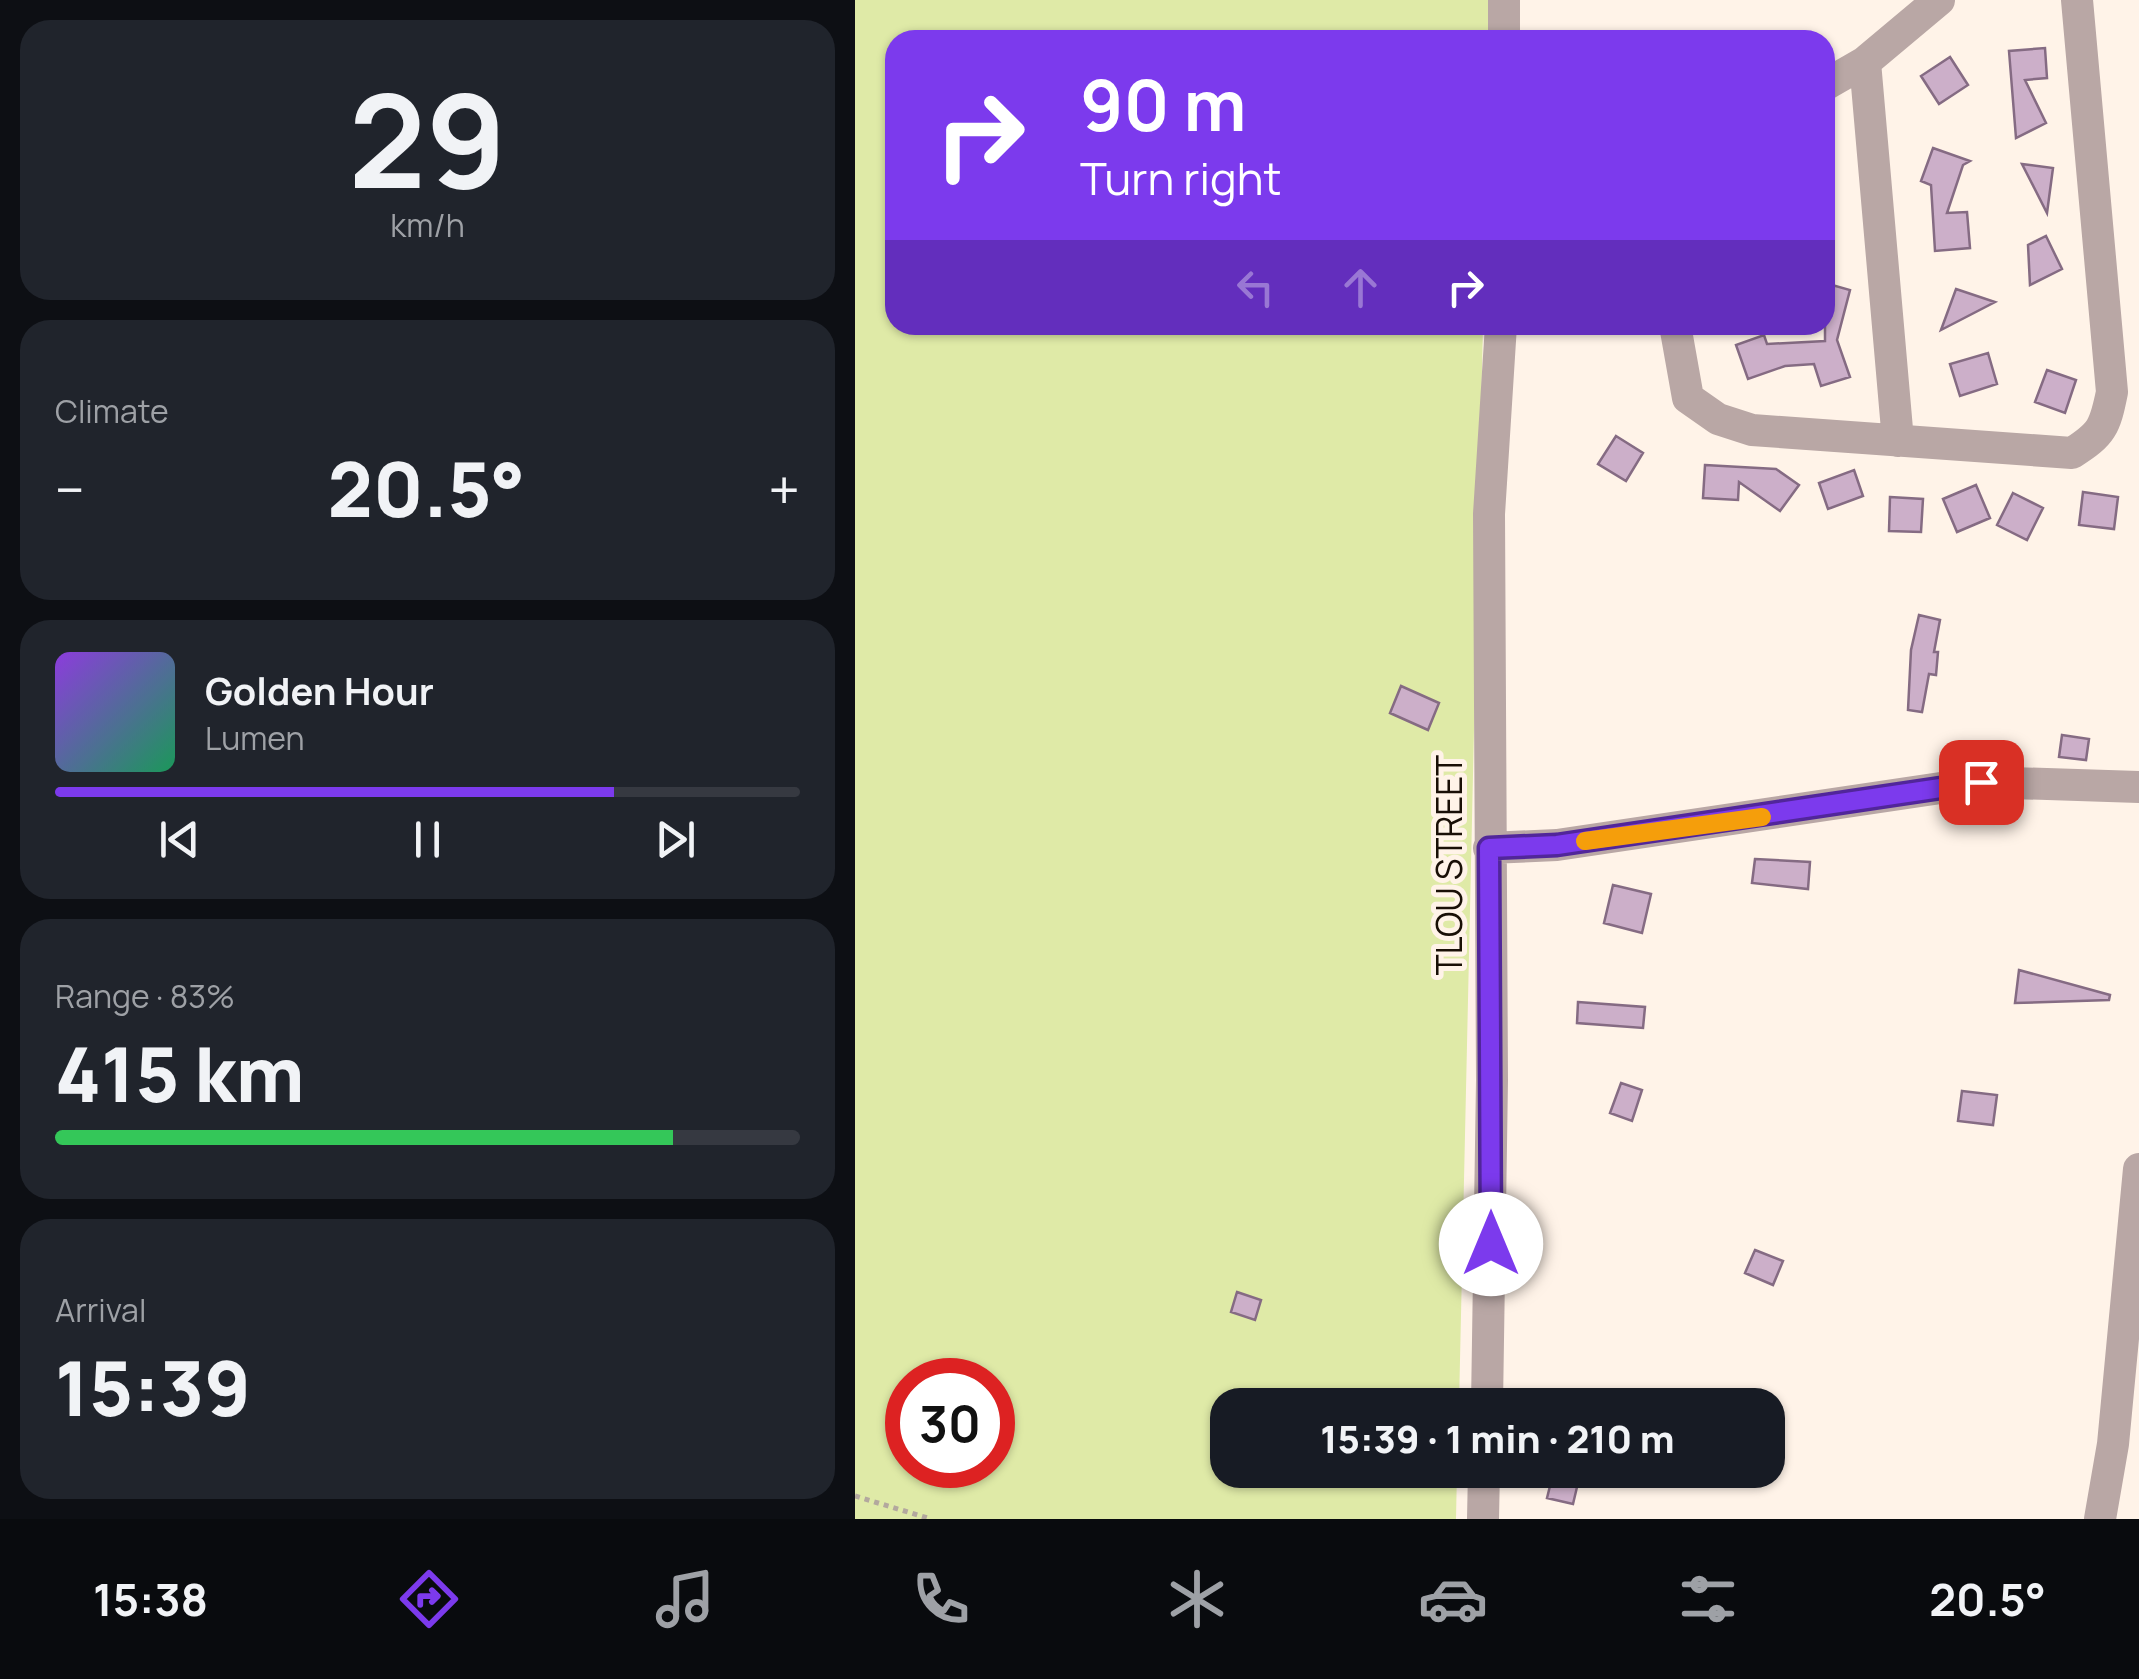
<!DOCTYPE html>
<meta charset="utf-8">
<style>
:root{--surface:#171b24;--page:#20242c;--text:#f1f3f6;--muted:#9ea1a6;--line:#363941;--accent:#7c3aed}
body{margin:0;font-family:Manrope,sans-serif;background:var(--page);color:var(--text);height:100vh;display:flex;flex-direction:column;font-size:38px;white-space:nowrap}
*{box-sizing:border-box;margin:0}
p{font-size:32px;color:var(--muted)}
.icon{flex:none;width:55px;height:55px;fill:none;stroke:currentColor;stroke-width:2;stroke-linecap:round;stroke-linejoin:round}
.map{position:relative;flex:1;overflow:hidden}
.drawer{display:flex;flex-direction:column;gap:20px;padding:20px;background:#0d0f14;width:855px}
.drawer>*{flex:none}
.guide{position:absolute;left:30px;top:30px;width:950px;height:305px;border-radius:30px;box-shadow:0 2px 8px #0004;background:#7c3aed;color:#fff;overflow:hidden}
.speed{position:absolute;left:30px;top:1358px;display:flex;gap:20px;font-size:50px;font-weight:700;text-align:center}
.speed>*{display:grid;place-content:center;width:130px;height:130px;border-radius:50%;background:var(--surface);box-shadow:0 2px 8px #0004;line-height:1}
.speed .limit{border:15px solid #d22;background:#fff;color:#111}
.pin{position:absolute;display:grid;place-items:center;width:85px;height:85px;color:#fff;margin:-42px;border-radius:20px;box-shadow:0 5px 15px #0006}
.me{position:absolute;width:110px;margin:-55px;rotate:0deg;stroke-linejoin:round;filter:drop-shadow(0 0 8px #0008)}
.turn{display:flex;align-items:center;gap:35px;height:210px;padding:0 30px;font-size:45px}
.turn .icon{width:130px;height:130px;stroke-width:2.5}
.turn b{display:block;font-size:70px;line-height:85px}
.lanes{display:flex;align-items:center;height:95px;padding:0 30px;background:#0003;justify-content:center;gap:50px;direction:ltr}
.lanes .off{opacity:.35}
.big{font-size:75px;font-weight:800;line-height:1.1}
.drawer .tile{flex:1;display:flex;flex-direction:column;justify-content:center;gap:15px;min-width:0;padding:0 35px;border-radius:30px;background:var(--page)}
.drawer .dial{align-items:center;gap:0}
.dial b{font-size:130px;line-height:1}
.song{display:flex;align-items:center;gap:30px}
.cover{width:120px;height:120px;border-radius:15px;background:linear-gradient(135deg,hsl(270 70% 55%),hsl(150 70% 35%))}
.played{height:10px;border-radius:5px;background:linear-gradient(90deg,var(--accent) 75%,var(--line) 75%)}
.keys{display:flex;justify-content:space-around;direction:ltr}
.heat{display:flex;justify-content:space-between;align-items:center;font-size:55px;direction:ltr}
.charge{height:15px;border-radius:8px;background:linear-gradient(90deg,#34c759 83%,var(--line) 0)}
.trip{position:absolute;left:355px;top:1388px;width:575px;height:100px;border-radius:30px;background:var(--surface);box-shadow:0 2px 8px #0004;font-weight:800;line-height:100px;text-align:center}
.menu{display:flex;height:160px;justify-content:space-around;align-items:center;background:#090b0e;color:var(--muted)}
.menu .icon{width:70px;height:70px}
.menu .active{color:var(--accent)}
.menu b{font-size:45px;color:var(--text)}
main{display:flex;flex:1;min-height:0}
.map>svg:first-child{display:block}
.green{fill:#dfeaa7;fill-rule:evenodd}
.building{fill:#ccafc9;stroke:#856b83;stroke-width:2.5}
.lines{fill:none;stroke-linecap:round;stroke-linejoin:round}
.path{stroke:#b3a89e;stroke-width:5;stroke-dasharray:5 5;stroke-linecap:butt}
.minor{stroke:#b9a7a5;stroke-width:32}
.route-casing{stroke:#51269a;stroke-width:25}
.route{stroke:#7c3aed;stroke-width:18}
.slow{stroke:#f59e0b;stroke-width:18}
.labels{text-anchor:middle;stroke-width:10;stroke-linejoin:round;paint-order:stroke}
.street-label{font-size:35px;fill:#190f06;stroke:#fff3e8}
</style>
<main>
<section class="drawer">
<div class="tile dial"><b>29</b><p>km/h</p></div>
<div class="tile"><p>Climate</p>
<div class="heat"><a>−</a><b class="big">20.5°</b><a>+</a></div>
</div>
<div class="tile">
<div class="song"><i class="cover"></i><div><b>Golden Hour</b><p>Lumen</p></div></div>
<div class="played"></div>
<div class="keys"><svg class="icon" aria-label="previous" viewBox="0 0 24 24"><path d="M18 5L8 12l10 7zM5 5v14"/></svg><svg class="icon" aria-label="pause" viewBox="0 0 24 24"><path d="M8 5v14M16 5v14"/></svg><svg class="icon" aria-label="next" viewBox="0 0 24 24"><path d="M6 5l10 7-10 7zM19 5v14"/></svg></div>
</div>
<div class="tile"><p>Range · 83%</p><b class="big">415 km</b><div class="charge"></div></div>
<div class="tile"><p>Arrival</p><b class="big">15:39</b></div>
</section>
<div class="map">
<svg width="1284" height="1519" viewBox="0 0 1284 1519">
<rect width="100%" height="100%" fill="#fff3e8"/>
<path class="green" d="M0,0h633v40h-593v285h588l-24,1080h-232v65h230l-1,49h-601zM52,1380h86v85h-86z"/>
<path class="building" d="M1190,48l2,30 -22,2 21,43 -30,15 -7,-87z
M1095,57l18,28 -29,19 -18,-28z
M1078,148l37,13 -7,4 -16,48 20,-1 3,36 -35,3 -4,-66 -10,-4z
M1167,164l31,4 -6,45z
M1191,236l16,33 -32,16 -2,-40z
M970,283l25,7 -13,50 13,37 -29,9 -7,-22 -29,2 -37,13 -12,-34 28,-10 3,9 58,-3z
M1101,289l39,13 -54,28z
M1133,353l9,31 -37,12 -10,-32z
M1192,370l29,10 -11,33 -30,-11z
M761,436l27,17 -17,28 -28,-17z
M850,465l71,4 23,16 -19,26 -41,-29 -1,18 -35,-2z
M999,470l9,26 -35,13 -9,-26z
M1121,485l14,33 -33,14 -14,-33z
M1228,492l35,5 -4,32 -35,-4z
M1158,493l30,15 -16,32 -30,-15z
M1035,497l33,2 -2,33 -32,-1z
M1064,615l21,5 -6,32h4l-2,23 -7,-1 -7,38 -14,-2 3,-60z
M546,686l38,17 -11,27 -38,-17z
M1207,735l27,4 -3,21 -27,-3z
M900,859l55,3 -2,27 -56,-6z
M758,885l38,9 -9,39 -38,-10z
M1164,970l91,25 -1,5 -94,3z
M723,1002l67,5 -2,21 -66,-5z
M766,1083l21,7 -10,31 -22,-8z
M1107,1091l35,4 -4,30 -35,-4z
M900,1250l28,11 -10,24 -28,-12z
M382,1292l24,8 -6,20 -24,-8z
M699,1470h27l-8,34 -26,-6z"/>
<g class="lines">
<path class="path" d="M0,1496l76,23"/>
<path class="minor" d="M649,40v-40
M1010,62l33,379
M970,85l40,-23 74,-62
M820,325l13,73 30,21 34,11 320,23c30,-19 33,-26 40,-61l-35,-392
M634,848l68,-3 424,-63 158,5
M632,1405l5,-325 -3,-566 12,-189
M628,1519l1,-49
M1245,1519l13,-75 26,-275"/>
</g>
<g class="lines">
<defs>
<path id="route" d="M636,1244l-2,-396 68,-3 424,-63"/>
</defs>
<use href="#route" class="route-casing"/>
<use href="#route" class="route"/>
<path class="slow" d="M730,841l177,-24"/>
</g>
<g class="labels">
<g class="street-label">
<text transform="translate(595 865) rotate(-90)" y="12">TLOU STREET</text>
</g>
</g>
</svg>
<div class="speed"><div class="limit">30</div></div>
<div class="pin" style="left:1126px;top:782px;background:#d93025"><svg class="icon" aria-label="arrive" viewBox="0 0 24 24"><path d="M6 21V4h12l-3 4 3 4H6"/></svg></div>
<svg class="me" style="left:636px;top:1244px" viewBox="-20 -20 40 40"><circle r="19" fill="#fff"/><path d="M0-13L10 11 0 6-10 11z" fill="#7c3aed"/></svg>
<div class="trip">15:39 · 1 min · 210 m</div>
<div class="guide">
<div class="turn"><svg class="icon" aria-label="right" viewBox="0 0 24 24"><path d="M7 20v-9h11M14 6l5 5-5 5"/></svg><div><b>90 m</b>Turn right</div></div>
<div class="lanes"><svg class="icon off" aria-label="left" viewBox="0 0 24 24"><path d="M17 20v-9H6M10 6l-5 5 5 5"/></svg><svg class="icon off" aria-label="ahead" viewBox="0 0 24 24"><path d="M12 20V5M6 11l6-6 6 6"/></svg><svg class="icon" aria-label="right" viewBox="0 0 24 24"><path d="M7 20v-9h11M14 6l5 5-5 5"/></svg></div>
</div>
</div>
</main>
<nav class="menu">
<b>15:38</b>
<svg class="icon active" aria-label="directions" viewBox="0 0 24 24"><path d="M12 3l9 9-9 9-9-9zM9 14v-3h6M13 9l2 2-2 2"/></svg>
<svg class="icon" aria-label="music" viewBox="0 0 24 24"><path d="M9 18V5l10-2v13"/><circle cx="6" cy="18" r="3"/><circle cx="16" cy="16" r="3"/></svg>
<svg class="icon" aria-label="phone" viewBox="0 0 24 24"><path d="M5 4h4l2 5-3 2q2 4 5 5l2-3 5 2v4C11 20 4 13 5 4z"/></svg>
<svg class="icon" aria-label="climate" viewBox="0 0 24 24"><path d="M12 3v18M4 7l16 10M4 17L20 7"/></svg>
<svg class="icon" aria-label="car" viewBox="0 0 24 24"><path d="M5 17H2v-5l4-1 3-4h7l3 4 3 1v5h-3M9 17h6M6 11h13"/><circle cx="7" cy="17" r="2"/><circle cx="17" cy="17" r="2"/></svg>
<svg class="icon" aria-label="filters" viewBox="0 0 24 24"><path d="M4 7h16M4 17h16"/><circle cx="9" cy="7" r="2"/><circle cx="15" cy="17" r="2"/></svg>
<b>20.5°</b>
</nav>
